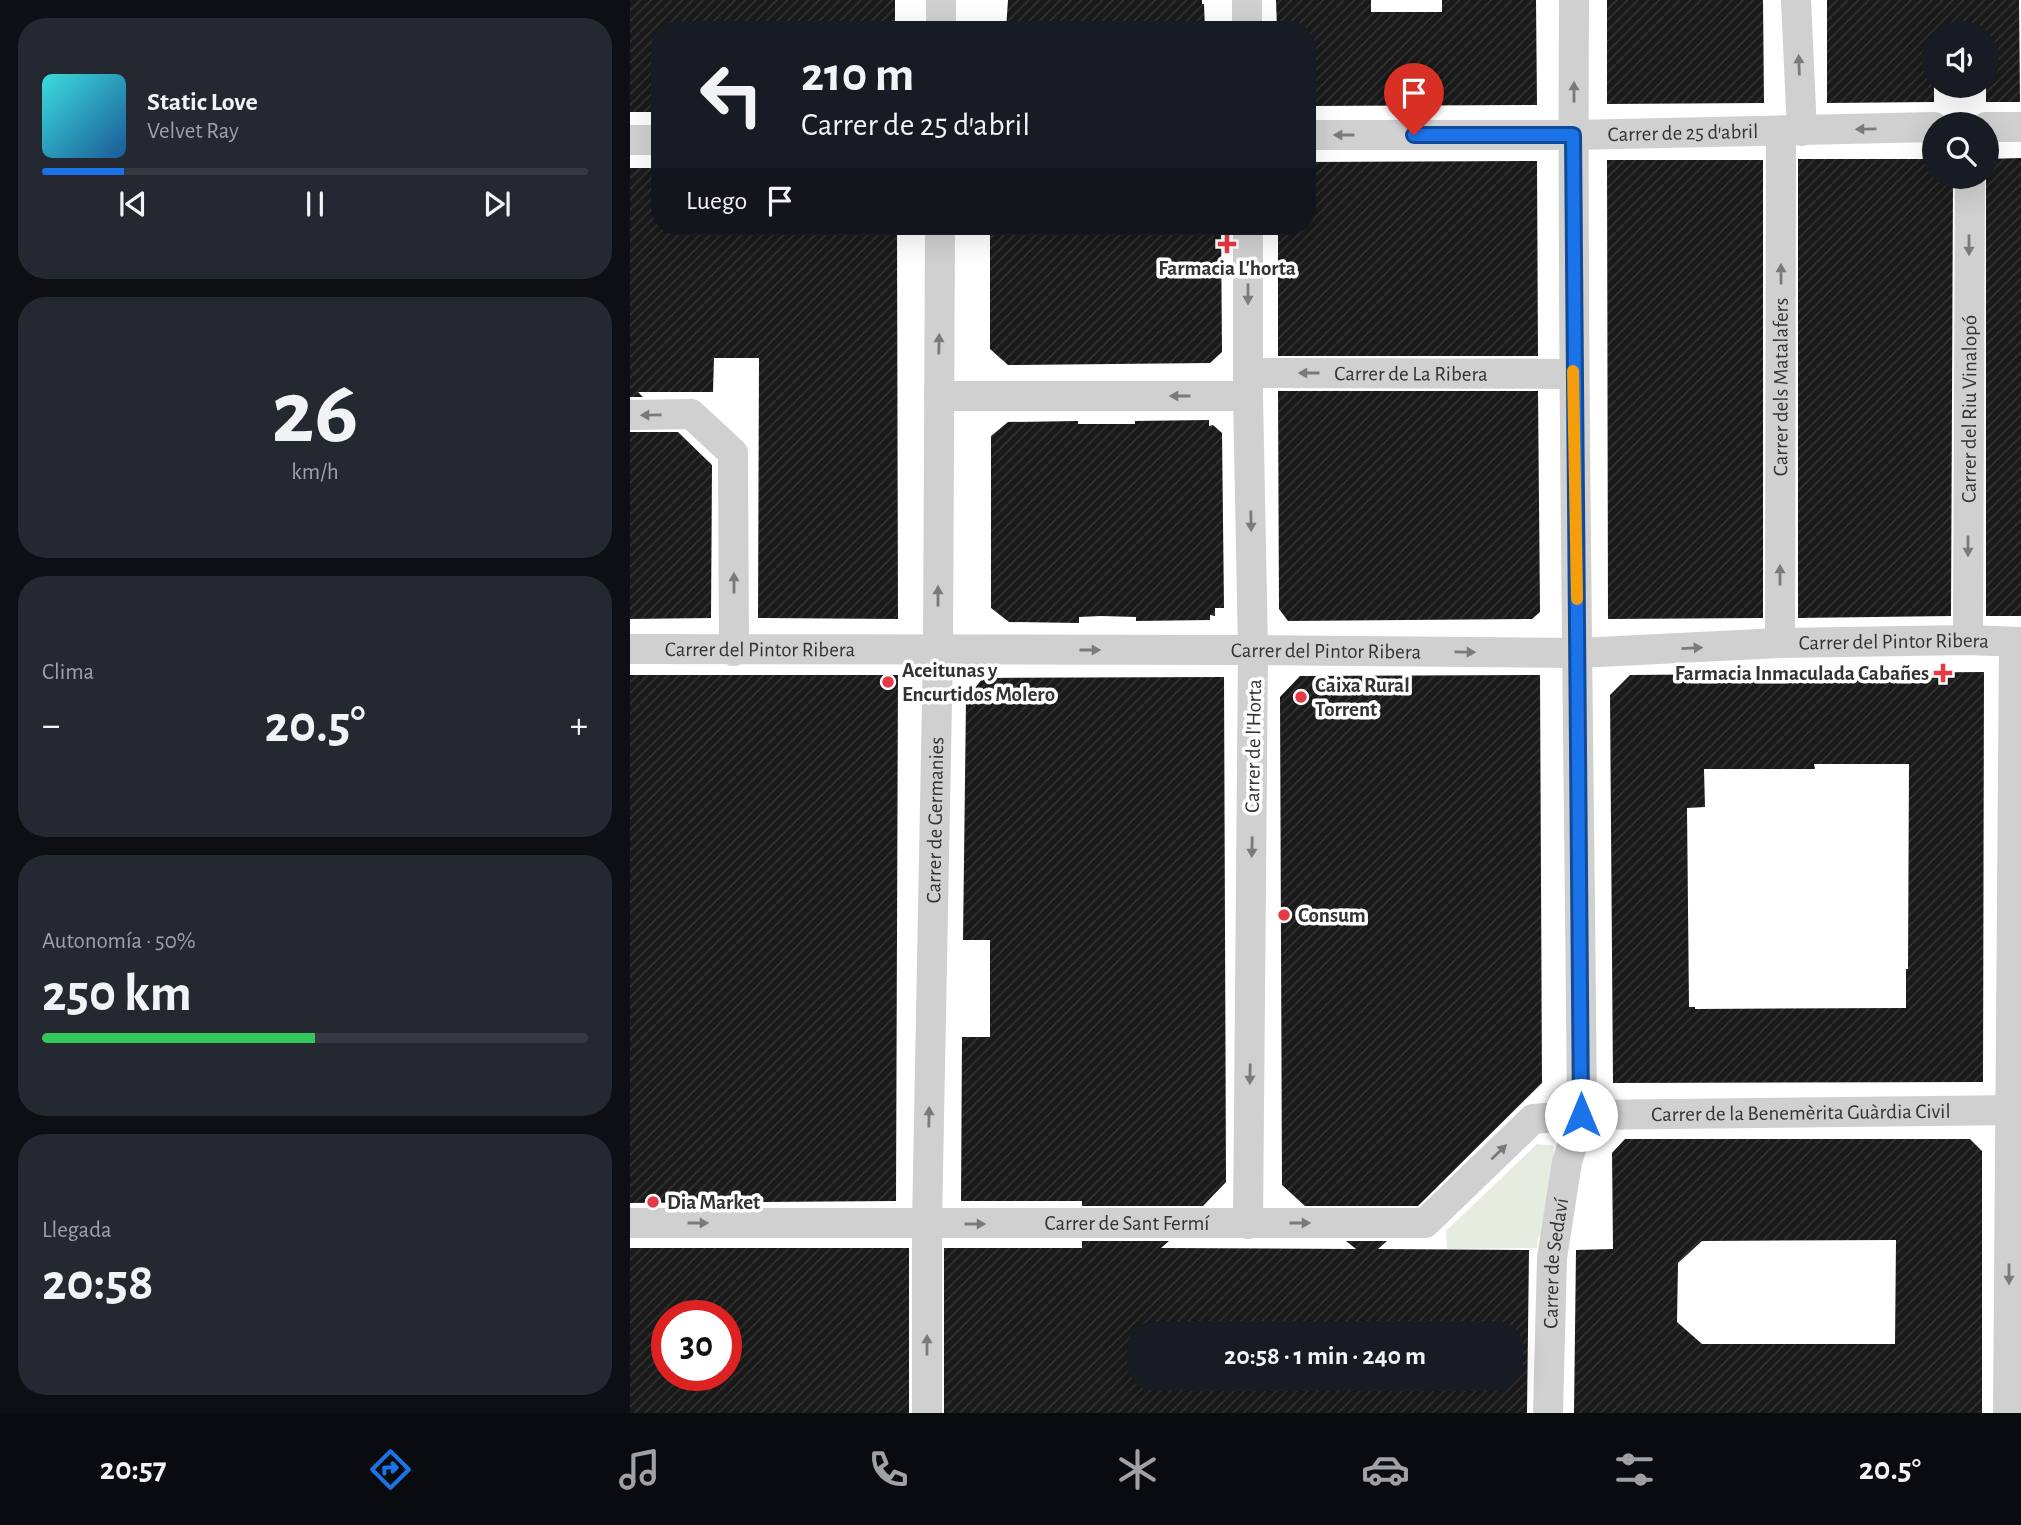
<!DOCTYPE html>
<html lang="es">
<meta charset="utf-8">
<style>
:root{--surface:#171b24;--page:#242831;--text:#f1f3f6;--muted:#9ea1a6;--line:#363941;--accent:#1a73e8}
body{margin:0;font-family:"Alegreya Sans",sans-serif;background:var(--page);color:var(--text);height:100vh;display:flex;flex-direction:column;font-size:26px;white-space:nowrap}
*{box-sizing:border-box;margin:0}
p{font-size:23px;color:var(--muted)}
.icon{flex:none;width:38px;height:38px;fill:none;stroke:currentColor;stroke-width:2;stroke-linecap:round;stroke-linejoin:round}
.map{position:relative;flex:1;overflow:hidden}
.details{display:flex;flex-direction:column;gap:18px;padding:18px;background:#0d0f14;width:630px}
.details>*{flex:none}
.top-card{position:absolute;left:21px;top:21px;width:665px;height:214px;border-radius:28px;box-shadow:0 7px 28px #0002;background:#171b24;color:var(--text);overflow:hidden}
.fabs{position:absolute;left:1292px;top:21px;display:grid;gap:14px}
.fabs a{display:grid;place-items:center;width:77px;height:77px;border-radius:50%;background:var(--surface);box-shadow:0 7px 28px #0002;font-size:35px}
.speed{position:absolute;left:21px;top:1300px;display:flex;gap:14px;font-size:35px;font-weight:700;text-align:center}
.speed>*{display:grid;place-content:center;width:91px;height:91px;border-radius:50%;background:var(--surface);box-shadow:0 7px 28px #0002;line-height:1}
.speed .limit{border:10px solid #d22;background:#fff;color:#111}
.pin{position:absolute;display:grid;place-items:center;width:60px;height:60px;color:#fff;margin:-72px -30px;border-radius:50% 50% 50% 0;rotate:-45deg;box-shadow:0 0 7px #0007}
.pin .icon{rotate:45deg}
.me{position:absolute;width:77px;margin:-38px;rotate:0deg;stroke-linejoin:round;filter:drop-shadow(0 0 5px #0008)}
.turn{display:flex;align-items:center;gap:24px;height:147px;padding:0 35px;font-size:32px}
.turn .icon{width:91px;height:91px;stroke-width:2.5}
.turn b{display:block;font-size:49px;line-height:60px}
.then{display:flex;align-items:center;height:66px;padding:0 35px;background:#0003;gap:14px;font-size:26px}
.big{font-size:52px;font-weight:700;line-height:1.1}
.details .tile{flex:1;display:flex;flex-direction:column;justify-content:center;gap:10px;min-width:0;padding:0 24px;border-radius:28px;background:var(--page)}
.details .dial{align-items:center;gap:0}
.dial b{font-size:91px;line-height:1}
.song{display:flex;align-items:center;gap:21px}
.cover{width:84px;height:84px;border-radius:10px;background:linear-gradient(135deg,hsl(180 70% 55%),hsl(210 70% 35%))}
.played{height:7px;border-radius:4px;background:linear-gradient(90deg,var(--accent) 15%,var(--line) 15%)}
.keys{display:flex;justify-content:space-around;direction:ltr}
.heat{display:flex;justify-content:space-between;align-items:center;font-size:38px;direction:ltr}
.charge{height:10px;border-radius:5px;background:linear-gradient(90deg,#34c759 50%,var(--line) 0)}
.trip{position:absolute;left:497px;top:1321px;width:396px;height:70px;border-radius:28px;background:var(--surface);box-shadow:0 7px 28px #0002;font-weight:700;line-height:70px;text-align:center}
.dock{display:flex;height:112px;justify-content:space-around;align-items:center;background:#090b0e;color:var(--muted)}
.dock .icon{width:49px;height:49px}
.dock .on{color:var(--accent)}
.dock b{font-size:32px;color:var(--text)}
main{display:flex;flex:1;min-height:0}
.map>svg:first-child{display:block}
.park{fill:#e6ecdf}
.building{fill:url(#building-hatch);fill-rule:evenodd}
.lines{fill:none;stroke-linecap:round;stroke-linejoin:round}
.minor{stroke:#d0d0d0;stroke-width:30}
.oneway{fill:#7a7a7a}
.route-casing{stroke:#114b97;stroke-width:18}
.route{stroke:#1a73e8;stroke-width:12}
.slow{stroke:#f59e0b;stroke-width:12}
.poi-dot{fill:#e63946;stroke:#fff;stroke-width:2.5}
.labels{text-anchor:middle;stroke-width:7;stroke-linejoin:round;paint-order:stroke}
.street-label{font-size:21px;fill:#333;stroke:#fff}
.poi-label{font-size:21px;font-weight:bold;fill:#333;stroke:#fff;text-anchor:start}
</style>
<main>
<section class="details">
<div class="tile">
<div class="song"><i class="cover"></i><div><b>Static Love</b><p>Velvet Ray</p></div></div>
<div class="played"></div>
<div class="keys"><svg class="icon" aria-label="previous" viewBox="0 0 24 24"><path d="M18 5L8 12l10 7zM5 5v14"/></svg><svg class="icon" aria-label="pause" viewBox="0 0 24 24"><path d="M8 5v14M16 5v14"/></svg><svg class="icon" aria-label="next" viewBox="0 0 24 24"><path d="M6 5l10 7-10 7zM19 5v14"/></svg></div>
</div>
<div class="tile dial"><b>26</b><p>km/h</p></div>
<div class="tile"><p>Clima</p>
<div class="heat"><a>−</a><b class="big">20.5°</b><a>+</a></div>
</div>
<div class="tile"><p>Autonomía · 50%</p><b class="big">250 km</b><div class="charge"></div></div>
<div class="tile"><p>Llegada</p><b class="big">20:58</b></div>
</section>
<div class="map">
<svg width="1391" height="1413" viewBox="0 0 1391 1413">
<defs>
<pattern id="building-hatch" width="6" height="6" patternUnits="userSpaceOnUse" patternTransform="scale(1.75)"><rect width="6" height="6" fill="#1a1a1a"/><path d="M-1 1l2-2M0 6l6-6M5 7l2-2" fill="none" stroke="#333"/></pattern>
</defs>
<rect width="100%" height="100%" fill="#fff"/>
<path class="park" d="M907,1144l17,2 -5,80 -11,12 -1,10 -90,1 -1,-18z"/>
<path class="building" d="M0,0h265v30h-235v82h-30z
M378,0h194v4h2l1,26h-199z
M646,0h95v12h71v-12h94l1,105 -230,1v-76h-30z
M977,0h156l1,103 -157,1z
M1197,0h192l1,102h-34v-69h-52v69l-107,1z
M1391,158v458h-35v-457z
M1168,159h136v18h19l-2,439 -153,2z
M977,160h156v458l-155,1z
M907,161l1,195h-260v-130h29v-64z
M0,168h30v58h237l1,393 -140,-1 1,-260h-45l-1,34h-75l5,5h-13z
M360,226h231l1,126 -12,11 -202,2 -18,-16z
M648,391h260l2,221 -8,7 -244,2 -9,-12z
M579,420v6l4,-1 9,8 2,175h-9v8l-5,-1v5l-74,1v-4l-35,-1 -22,1v6l-70,-1 -18,-14v-172l17,-14 70,-1v3h57v-3z
M0,432h48l34,33 -1,153 -81,1z
M1354,672l-1,410 -370,1 -3,-388 20,-20zM1184,764h95l-1,205h-2v39l-211,1v-2h-6l-2,-199 18,-1 -1,-38h111z
M0,675h268l-2,526 -266,2z
M910,675l2,408 -124,123h-113l-23,-21 -2,-488 20,-21z
M594,677l2,505 -23,24h-121v-5h-121l1,-164h28v-97h-27l3,-241 17,-21z
M995,1139h345l12,12v262h-408l2,-163 37,-1 -1,-96zM1266,1240l-1,104h-193l-25,-22 1,-59 24,-22z
M452,1241h87l-8,7 195,1 -10,-8h41l-9,8 151,1 -2,163h-583v-165h138zM509,1334h371v45h-371z
M0,1248h279v165h-279zM37,1316h59v60h-59z"/>
<g class="lines">
<g class="minor">
<path d="M311,0v30"/>
<path d="M617,0v30"/>
<path d="M1166,0l6,131"/>
<path d="M1356,127h35"/>
<path id="s1" d="M677,135h266l361,-8"/>
<path d="M0,140h30"/>
<path d="M618,226v170l5,254 -5,574"/>
<path id="s2" d="M618,373l325,1"/>
<path d="M309,396h309"/>
<path d="M0,415l61,-1 42,39 1,198"/>
<path id="s3" d="M1338,640l2,-463"/>
<path id="s4" d="M1150,643l1,-511"/>
<path id="s5" d="M0,649l623,1 325,3 202,-10 188,-3 53,2"/>
<path id="s6" d="M0,1223h795l108,-104 49,-4 439,-5"/>
<path id="s7" d="M297,1413v-189l11,-574 2,-424"/>
<path id="s8" d="M918,1413l4,-155 15,-96 15,-47c-3,-371 -10,-743 -8,-1115"/>
<path d="M1378,1413l6,-771"/>
</g>
</g>
<defs><path id="oneway-solid" d="M-6-.8H1V-3.2L6.5 0L1 3.2V.8H-6Z" transform="scale(1.75)"/></defs>
<g class="oneway">
<use href="#oneway-solid" transform="translate(1169 65) rotate(-92)"/>
<use href="#oneway-solid" transform="translate(944 92) rotate(-90)"/>
<use href="#oneway-solid" transform="translate(1236 129) rotate(179)"/>
<use href="#oneway-solid" transform="translate(714 135) rotate(-180)"/>
<use href="#oneway-solid" transform="translate(1339 245) rotate(90)"/>
<use href="#oneway-solid" transform="translate(1151 274) rotate(-90)"/>
<use href="#oneway-solid" transform="translate(618 294) rotate(90)"/>
<use href="#oneway-solid" transform="translate(309 344) rotate(-89)"/>
<use href="#oneway-solid" transform="translate(679 373) rotate(-180)"/>
<use href="#oneway-solid" transform="translate(550 396) rotate(180)"/>
<use href="#oneway-solid" transform="translate(21 415) rotate(179)"/>
<use href="#oneway-solid" transform="translate(621 521) rotate(89)"/>
<use href="#oneway-solid" transform="translate(1338 546) rotate(90)"/>
<use href="#oneway-solid" transform="translate(1150 575) rotate(-90)"/>
<use href="#oneway-solid" transform="translate(104 583) rotate(-90)"/>
<use href="#oneway-solid" transform="translate(308 596) rotate(-90)"/>
<use href="#oneway-solid" transform="translate(1062 648) rotate(-3)"/>
<use href="#oneway-solid" transform="translate(460 650)"/>
<use href="#oneway-solid" transform="translate(835 652) rotate(1)"/>
<use href="#oneway-solid" transform="translate(622 847) rotate(91)"/>
<use href="#oneway-solid" transform="translate(620 1074) rotate(91)"/>
<use href="#oneway-solid" transform="translate(299 1117) rotate(-89)"/>
<use href="#oneway-solid" transform="translate(869 1152) rotate(-44)"/>
<use href="#oneway-solid" transform="translate(68 1223)"/>
<use href="#oneway-solid" transform="translate(670 1223)"/>
<use href="#oneway-solid" transform="translate(345 1224)"/>
<use href="#oneway-solid" transform="translate(1379 1274) rotate(90)"/>
<use href="#oneway-solid" transform="translate(297 1345) rotate(-90)"/>
</g>
<g class="lines">
<defs>
<path id="route" d="M784,135h159c0,327 6,654 8,980"/>
</defs>
<use href="#route" class="route-casing"/>
<use href="#route" class="route"/>
<path class="slow" d="M943,371l4,228"/>
</g>
<g class="poi-dot">
<path d="M593.5 233.5h7v7h7v7h-7v7h-7v-7h-7v-7h7z"/>
<path d="M1309.5 662.5h7v7h7v7h-7v7h-7v-7h-7v-7h7z"/>
<circle cx="258" cy="682" r="7"/>
<circle cx="671" cy="697" r="7"/>
<circle cx="654" cy="915" r="7"/>
<circle cx="23" cy="1202" r="7"/>
</g>
<g class="labels">
<g class="street-label">
<text dy="7" stroke="none"><textPath href="#s1" startOffset="376">Carrer de 25 d'abril</textPath></text>
<text dy="7" stroke="none"><textPath href="#s2" startOffset="163">Carrer de La Ribera</textPath></text>
<text dy="7" stroke="none"><textPath href="#s4" startOffset="256">Carrer dels Matalafers</textPath></text>
<text dy="7" stroke="none"><textPath href="#s3" startOffset="231">Carrer del Riu Vinalopó</textPath></text>
<text dy="7" stroke="none"><textPath href="#s5" startOffset="1264">Carrer del Pintor Ribera</textPath></text>
<text dy="7" stroke="none"><textPath href="#s5" startOffset="130">Carrer del Pintor Ribera</textPath></text>
<text dy="7" stroke="none"><textPath href="#s5" startOffset="696">Carrer del Pintor Ribera</textPath></text>
<text transform="translate(623 746) rotate(-89)" y="7">Carrer de l'Horta</text>
<text dy="7" stroke="none"><textPath href="#s7" startOffset="593">Carrer de Germanies</textPath></text>
<text dy="7" stroke="none"><textPath href="#s6" startOffset="1213">Carrer de la Benemèrita Guàrdia Civil</textPath></text>
<text dy="7" stroke="none"><textPath href="#s6" startOffset="497">Carrer de Sant Fermí</textPath></text>
<text dy="7" stroke="none"><textPath href="#s8" startOffset="150">Carrer de Sedaví</textPath></text>
</g>
<g class="poi-label">
<text x="597" y="275" text-anchor="middle">Farmacia L'horta</text>
<text x="272" y="677">Aceitunas y<tspan x="272" dy="24">Encurtidos Molero</tspan></text>
<text x="1299" y="680" text-anchor="end">Farmacia Inmaculada Cabañes</text>
<text x="685" y="692">Caixa Rural<tspan x="685" dy="24">Torrent</tspan></text>
<text x="668" y="922">Consum</text>
<text x="37" y="1209">Dia Market</text>
</g>
</g>
</svg>
<div class="fabs">
<a><svg class="icon" aria-label="sound" viewBox="0 0 24 24"><path d="M4 9h4l5-4v14l-5-4H4zM17 9q2 3 0 6"/></svg></a>
<a><svg class="icon" aria-label="search" viewBox="0 0 24 24"><circle cx="10" cy="10" r="6"/><path d="M15 15l6 6"/></svg></a>
</div>
<div class="speed"><div class="limit">30</div></div>
<div class="pin" style="left:784px;top:135px;background:#d93025"><svg class="icon" aria-label="arrive" viewBox="0 0 24 24"><path d="M6 21V4h12l-3 4 3 4H6"/></svg></div>
<svg class="me" style="left:951px;top:1115px" viewBox="-20 -20 40 40"><circle r="19" fill="#fff"/><path d="M0-13L10 11 0 6-10 11z" fill="#1a73e8"/></svg>
<div class="trip">20:58 · 1 min · 240 m</div>
<div class="top-card">
<div class="turn"><svg class="icon" aria-label="left" viewBox="0 0 24 24"><path d="M17 20v-9H6M10 6l-5 5 5 5"/></svg><div><b>210 m</b>Carrer de 25 d'abril</div></div>
<div class="then">Luego<svg class="icon" aria-label="arrive" viewBox="0 0 24 24"><path d="M6 21V4h12l-3 4 3 4H6"/></svg></div>
</div>
</div>
</main>
<nav class="dock">
<b>20:57</b>
<svg class="icon on" aria-label="directions" viewBox="0 0 24 24"><path d="M12 3l9 9-9 9-9-9zM9 14v-3h6M13 9l2 2-2 2"/></svg>
<svg class="icon" aria-label="music" viewBox="0 0 24 24"><path d="M9 18V5l10-2v13"/><circle cx="6" cy="18" r="3"/><circle cx="16" cy="16" r="3"/></svg>
<svg class="icon" aria-label="phone" viewBox="0 0 24 24"><path d="M5 4h4l2 5-3 2q2 4 5 5l2-3 5 2v4C11 20 4 13 5 4z"/></svg>
<svg class="icon" aria-label="climate" viewBox="0 0 24 24"><path d="M12 3v18M4 7l16 10M4 17L20 7"/></svg>
<svg class="icon" aria-label="car" viewBox="0 0 24 24"><path d="M5 17H2v-5l4-1 3-4h7l3 4 3 1v5h-3M9 17h6M6 11h13"/><circle cx="7" cy="17" r="2"/><circle cx="17" cy="17" r="2"/></svg>
<svg class="icon" aria-label="filters" viewBox="0 0 24 24"><path d="M4 7h16M4 17h16"/><circle cx="9" cy="7" r="2"/><circle cx="15" cy="17" r="2"/></svg>
<b>20.5°</b>
</nav>
